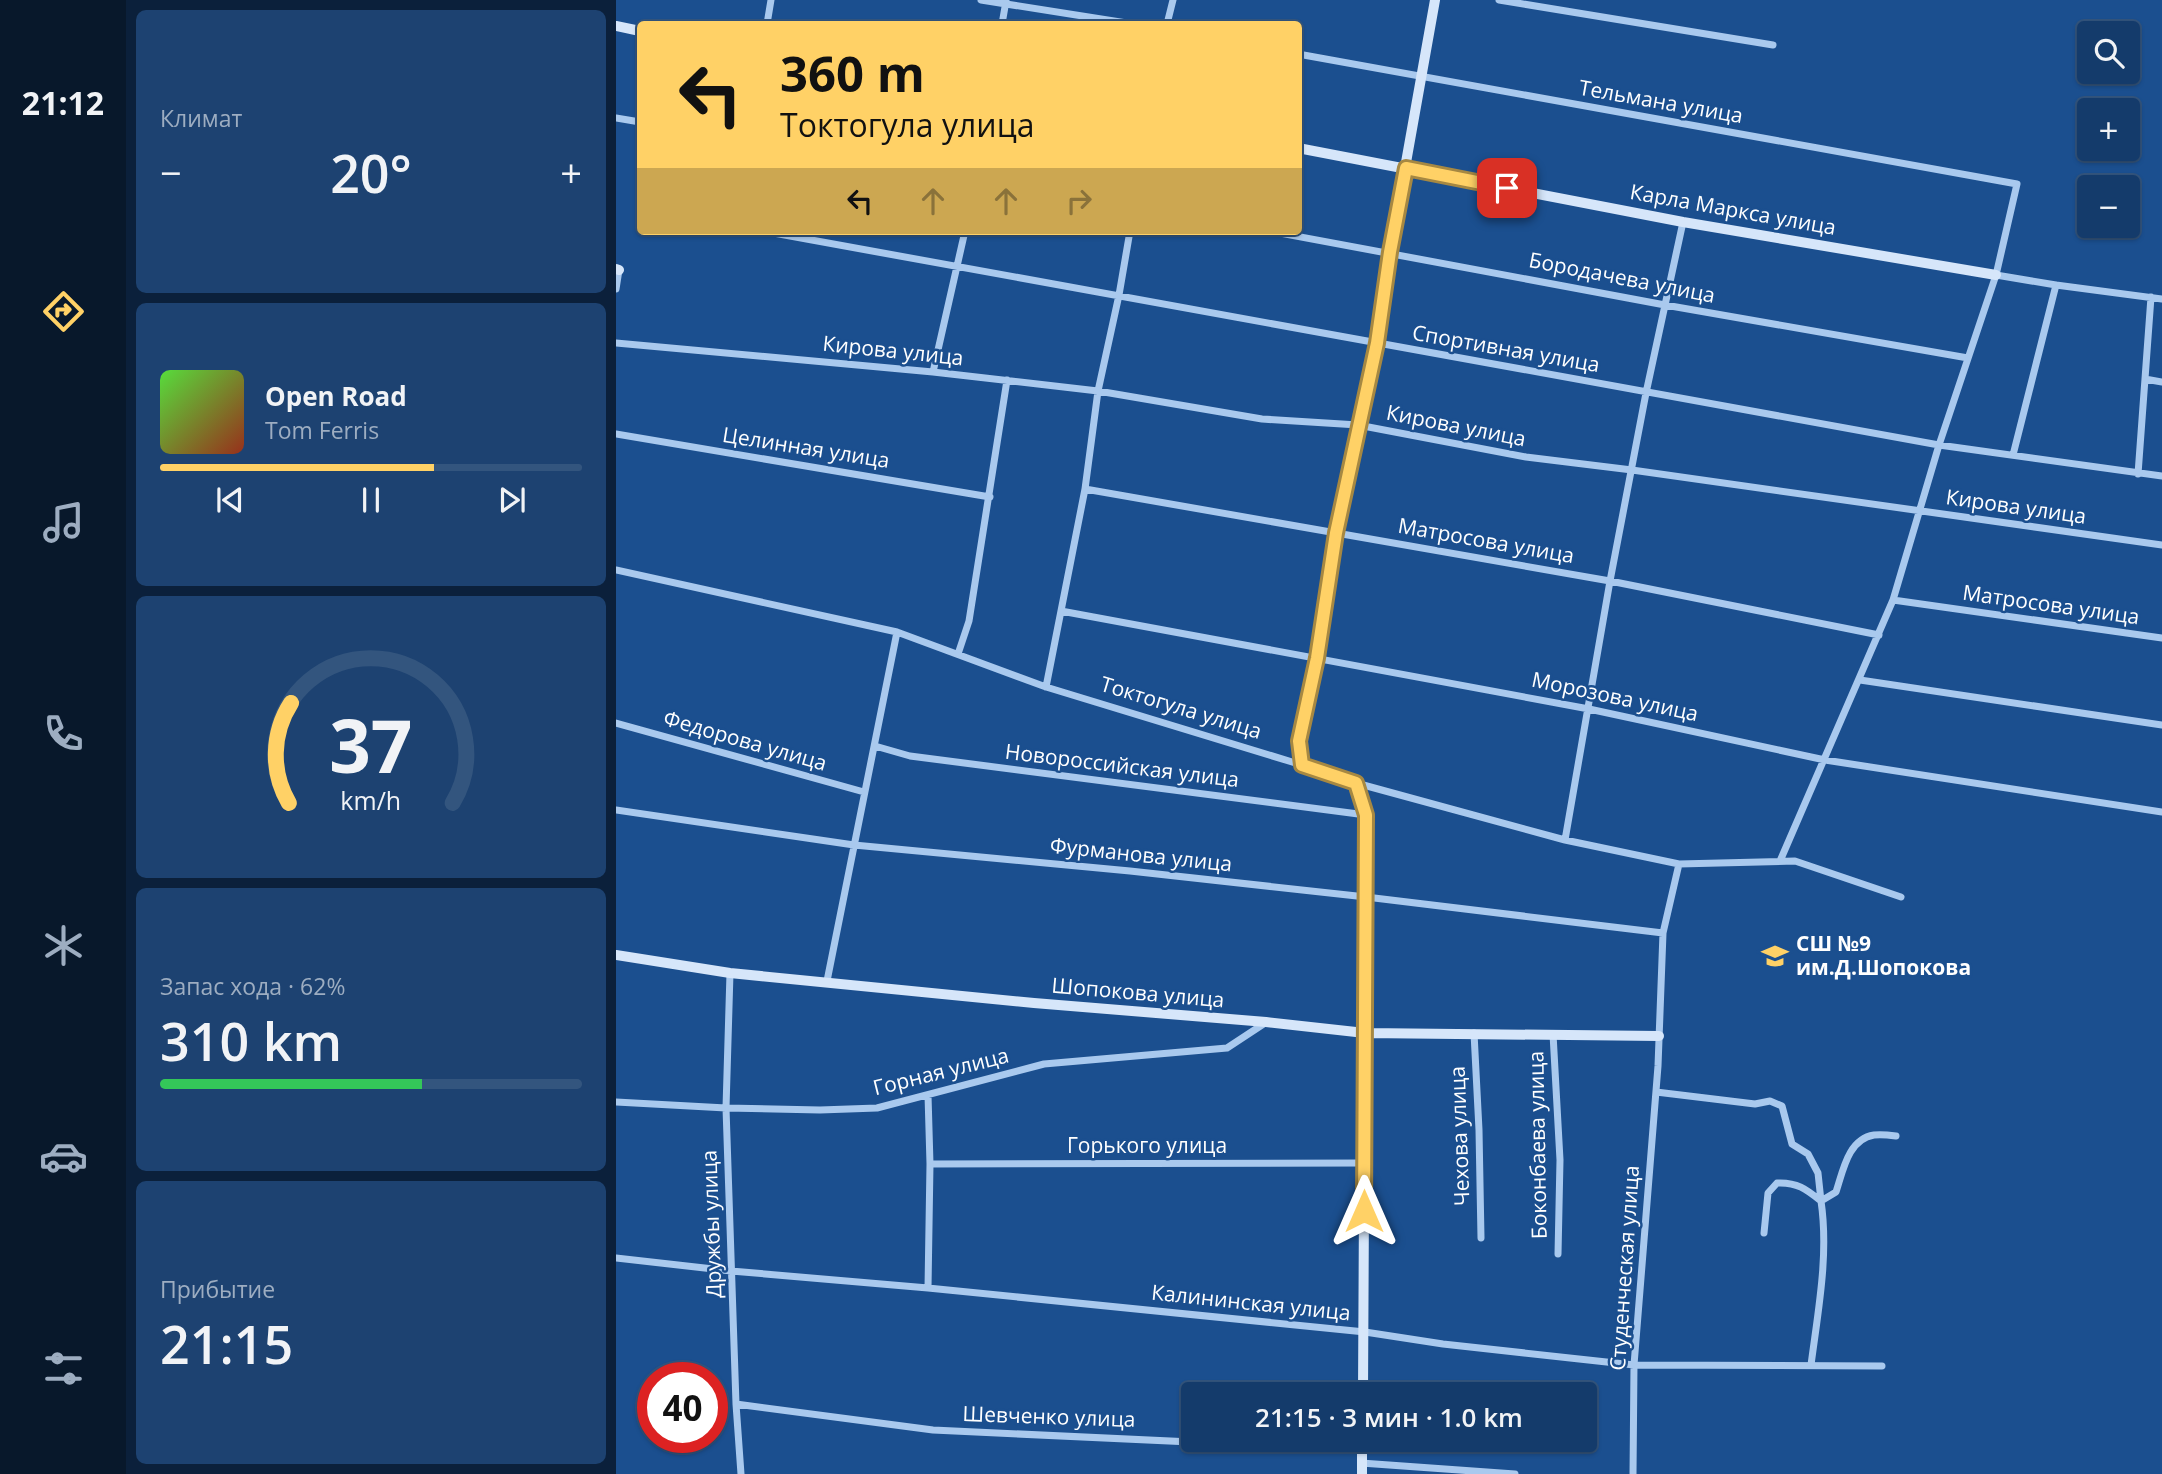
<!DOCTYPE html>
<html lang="ru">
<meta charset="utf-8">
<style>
:root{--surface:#143b6b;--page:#1d4271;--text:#f1f3f6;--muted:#9dadc1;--line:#33557e;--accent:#ffd166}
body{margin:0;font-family:"Open Sans",sans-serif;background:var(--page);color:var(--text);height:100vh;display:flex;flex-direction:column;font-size:26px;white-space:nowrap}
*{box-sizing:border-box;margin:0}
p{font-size:23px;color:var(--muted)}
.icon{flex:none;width:38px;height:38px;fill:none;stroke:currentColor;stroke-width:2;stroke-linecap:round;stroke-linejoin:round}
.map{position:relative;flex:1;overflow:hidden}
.drawer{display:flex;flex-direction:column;gap:10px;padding:10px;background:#0b203b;width:490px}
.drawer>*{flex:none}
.banner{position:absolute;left:21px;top:21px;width:665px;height:214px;border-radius:7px;box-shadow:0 2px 5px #0004,0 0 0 2px var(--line);background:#ffd166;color:#111;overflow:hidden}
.tools{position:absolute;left:1461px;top:21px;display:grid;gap:14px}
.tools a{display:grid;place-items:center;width:63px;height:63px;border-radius:7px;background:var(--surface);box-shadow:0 2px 5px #0004,0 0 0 2px var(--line);font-size:35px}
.speed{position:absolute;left:21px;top:1362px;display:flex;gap:14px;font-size:35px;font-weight:700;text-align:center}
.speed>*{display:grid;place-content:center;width:91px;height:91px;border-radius:50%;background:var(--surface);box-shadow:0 2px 5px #0004,0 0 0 2px var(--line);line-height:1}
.speed .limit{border:10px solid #d22;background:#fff;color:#111}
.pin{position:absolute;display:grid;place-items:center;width:60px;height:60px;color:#fff;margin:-30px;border-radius:14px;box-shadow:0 4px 10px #0006}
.me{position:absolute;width:77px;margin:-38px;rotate:0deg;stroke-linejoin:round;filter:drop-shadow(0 0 5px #0008)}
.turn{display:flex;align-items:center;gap:24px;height:147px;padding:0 28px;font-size:32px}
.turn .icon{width:91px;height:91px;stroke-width:2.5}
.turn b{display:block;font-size:49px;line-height:60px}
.lanes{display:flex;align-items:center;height:66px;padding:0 28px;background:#0003;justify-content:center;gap:35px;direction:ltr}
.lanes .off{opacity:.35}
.big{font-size:52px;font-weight:600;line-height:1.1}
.drawer .tile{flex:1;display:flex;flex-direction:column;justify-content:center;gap:10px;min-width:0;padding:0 24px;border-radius:10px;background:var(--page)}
.drawer .dial{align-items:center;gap:0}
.dial svg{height:182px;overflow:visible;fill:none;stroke:var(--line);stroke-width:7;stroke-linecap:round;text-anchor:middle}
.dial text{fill:var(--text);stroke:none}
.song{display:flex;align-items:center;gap:21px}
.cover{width:84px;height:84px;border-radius:10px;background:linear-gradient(135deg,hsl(110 70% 55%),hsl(10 70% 35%))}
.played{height:7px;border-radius:4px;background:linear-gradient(90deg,var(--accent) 65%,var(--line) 65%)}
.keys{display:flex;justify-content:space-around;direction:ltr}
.heat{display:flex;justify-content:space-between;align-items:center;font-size:38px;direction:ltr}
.charge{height:10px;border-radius:5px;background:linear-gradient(90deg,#34c759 62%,var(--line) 0)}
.trip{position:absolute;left:565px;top:1382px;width:416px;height:70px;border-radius:7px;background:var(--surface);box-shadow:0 2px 5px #0004,0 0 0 2px var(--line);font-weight:600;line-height:70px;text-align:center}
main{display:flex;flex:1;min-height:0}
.menu{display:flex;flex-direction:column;width:126px;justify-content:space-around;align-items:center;background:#08182b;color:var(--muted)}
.menu .icon{width:49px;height:49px}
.menu .selected{color:var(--accent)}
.menu b{font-size:32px;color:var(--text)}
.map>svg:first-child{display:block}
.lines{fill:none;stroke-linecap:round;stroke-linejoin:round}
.street{stroke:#a9c9ee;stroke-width:7}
.secondary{stroke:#d6e6fa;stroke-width:10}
.route-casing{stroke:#a68842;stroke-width:18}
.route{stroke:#ffd166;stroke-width:12}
.labels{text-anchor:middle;stroke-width:5;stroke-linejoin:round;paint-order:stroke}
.street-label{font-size:21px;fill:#fff;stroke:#1b4f8f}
.poi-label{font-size:21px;font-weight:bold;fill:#fff;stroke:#1b4f8f;text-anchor:start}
</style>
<main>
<nav class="menu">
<b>21:12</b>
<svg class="icon selected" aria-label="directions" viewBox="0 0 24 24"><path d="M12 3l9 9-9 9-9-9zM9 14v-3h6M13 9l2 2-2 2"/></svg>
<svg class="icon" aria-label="music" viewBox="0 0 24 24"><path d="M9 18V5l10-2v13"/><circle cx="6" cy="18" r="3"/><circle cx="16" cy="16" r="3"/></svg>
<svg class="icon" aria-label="phone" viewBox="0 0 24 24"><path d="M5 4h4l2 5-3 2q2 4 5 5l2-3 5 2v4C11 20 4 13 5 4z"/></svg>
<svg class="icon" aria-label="climate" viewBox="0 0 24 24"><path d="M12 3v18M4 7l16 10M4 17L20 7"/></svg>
<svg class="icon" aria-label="car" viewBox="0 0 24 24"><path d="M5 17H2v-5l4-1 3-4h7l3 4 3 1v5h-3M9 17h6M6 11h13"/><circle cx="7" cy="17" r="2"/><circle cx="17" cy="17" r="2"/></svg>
<svg class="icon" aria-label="filters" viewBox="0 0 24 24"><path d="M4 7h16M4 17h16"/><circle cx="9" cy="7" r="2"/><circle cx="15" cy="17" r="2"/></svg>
</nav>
<section class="drawer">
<div class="tile"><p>Климат</p>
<div class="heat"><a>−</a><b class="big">20°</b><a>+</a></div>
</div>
<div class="tile">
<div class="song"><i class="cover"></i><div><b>Open Road</b><p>Tom Ferris</p></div></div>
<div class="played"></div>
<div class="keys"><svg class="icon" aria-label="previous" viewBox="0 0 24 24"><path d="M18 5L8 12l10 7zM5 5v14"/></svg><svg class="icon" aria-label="pause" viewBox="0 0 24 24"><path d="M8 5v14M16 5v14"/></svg><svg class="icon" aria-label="next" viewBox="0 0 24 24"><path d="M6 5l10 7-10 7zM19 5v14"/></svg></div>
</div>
<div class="tile dial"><svg viewBox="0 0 100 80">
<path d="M14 69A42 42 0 1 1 86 69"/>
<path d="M14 69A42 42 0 0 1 15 25" stroke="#ffd166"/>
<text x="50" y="56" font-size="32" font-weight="700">37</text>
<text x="50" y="72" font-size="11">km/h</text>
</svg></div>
<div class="tile"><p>Запас хода · 62%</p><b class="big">310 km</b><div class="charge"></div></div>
<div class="tile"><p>Прибытие</p><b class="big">21:15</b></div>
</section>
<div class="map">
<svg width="1546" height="1474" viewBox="0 0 1546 1474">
<rect width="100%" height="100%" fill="#1b4f8f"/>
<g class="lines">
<path class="street" d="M365,0l152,24
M883,0l274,45
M151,24l4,-24
M386,24l4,-23
M551,24l6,-24
M682,54l719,130 -21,91 -57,170 -46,155 -113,261
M0,118l24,4
M146,231l1177,214 223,31
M653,231l396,74 303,53
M1380,275l60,10 106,14
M0,289l3,-19
M0,343l317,29 165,19 164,28 96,6 168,32 106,13 530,75
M317,372l32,-141
M1529,379l17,3
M0,434l374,63
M1397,455l43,-170
M1522,474l13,-177
M469,489l525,92 269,54
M0,570l281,62 149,55 256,78
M1277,600l269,38
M445,611l528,98 236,51 337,52
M342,654l11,-33 38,-241
M1244,680l302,45
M430,687l39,-198 13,-98 21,-96 11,-64
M0,723l248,69
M259,746l35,10 456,59
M740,783l209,57 114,24 116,-3 106,36
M0,810l238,35 276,26 236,26 297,36
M949,840l45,-259 36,-188 37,-171
M114,973l-4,135 10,296 5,70
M211,981l70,-349
M858,1033l5,97 2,108
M937,1034l7,126 -2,94
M1040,1092l99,12 15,-3 12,5 10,38 16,10 10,19 3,28 15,-9c7,-21 12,-53 38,-57 7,-1 15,0 22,1
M0,1102l110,6 94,2 57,-2 167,-44 183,-16 38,-25
M314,1164l434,-1
M1148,1233l4,-40 9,-10c20,-1 29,6 44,18 8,54 -3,110 -10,164
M0,1258l115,13 197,17 437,44 78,12 191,21 248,1
M312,1288l2,-124 -2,-69
M120,1404l197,26 428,20
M745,1463l154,11
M1017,1474l1,-109 24,-299 5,-133 16,-69"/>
<path class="secondary" d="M0,26l24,5
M682,148l385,74 313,53
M0,269l3,1
M0,955l114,18 304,30 232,19 99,11 294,3
M747,1395l3,-580 -10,-32 -54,-18 -3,-24 17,-83 21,-125 39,-190 14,-91 45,-252
M746,1440v34"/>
</g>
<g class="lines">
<defs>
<path id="route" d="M748,1211l2,-396 -10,-32 -54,-18 -3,-24 18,-83 19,-125 41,-190 13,-91 16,-84 101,20"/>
</defs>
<use href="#route" class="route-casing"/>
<use href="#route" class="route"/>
</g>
<defs>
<symbol id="school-bare" viewBox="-9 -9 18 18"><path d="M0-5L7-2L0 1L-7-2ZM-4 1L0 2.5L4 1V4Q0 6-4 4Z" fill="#ffd166" stroke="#1b4f8f" stroke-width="2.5" paint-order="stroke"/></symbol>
</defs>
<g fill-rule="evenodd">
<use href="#school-bare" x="1140" y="937" width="38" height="38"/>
</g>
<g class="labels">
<g class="street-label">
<text transform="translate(1045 102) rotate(10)" y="7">Тельмана улица</text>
<text transform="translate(1117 210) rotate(10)" y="7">Карла Маркса улица</text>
<text transform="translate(1006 278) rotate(11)" y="7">Бородачева улица</text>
<text transform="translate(890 349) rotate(10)" y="7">Спортивная улица</text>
<text transform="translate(277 351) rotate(6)" y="7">Кирова улица</text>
<text transform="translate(840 426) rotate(11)" y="7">Кирова улица</text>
<text transform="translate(190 448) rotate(9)" y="7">Целинная улица</text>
<text transform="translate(1400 507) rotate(8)" y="7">Кирова улица</text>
<text transform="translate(870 541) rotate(10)" y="7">Матросова улица</text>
<text transform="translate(1435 605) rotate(8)" y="7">Матросова улица</text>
<text transform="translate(999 697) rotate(12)" y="7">Морозова улица</text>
<text transform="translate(565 708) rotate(17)" y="7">Токтогула улица</text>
<text transform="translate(129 741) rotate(16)" y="7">Федорова улица</text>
<text transform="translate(506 766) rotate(7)" y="7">Новороссийская улица</text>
<text transform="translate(525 855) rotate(6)" y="7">Фурманова улица</text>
<text transform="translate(522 993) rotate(5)" y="7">Шопокова улица</text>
<text transform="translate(325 1072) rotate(-14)" y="7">Горная улица</text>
<text transform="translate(844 1136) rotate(-92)" y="7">Чехова улица</text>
<text transform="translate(922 1145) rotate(-91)" y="7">Боконбаева улица</text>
<text x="531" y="1153">Горького улица</text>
<text transform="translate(96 1224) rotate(-92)" y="7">Дружбы улица</text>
<text transform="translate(1009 1268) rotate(-86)" y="7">Студенческая улица</text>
<text transform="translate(635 1303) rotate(6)" y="7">Калининская улица</text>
<text transform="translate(433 1417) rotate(2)" y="7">Шевченко улица</text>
</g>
<g class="poi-label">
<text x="1180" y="951">СШ №9<tspan x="1180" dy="24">им.Д.Шопокова</tspan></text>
</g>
</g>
</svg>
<div class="tools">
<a><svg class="icon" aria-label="search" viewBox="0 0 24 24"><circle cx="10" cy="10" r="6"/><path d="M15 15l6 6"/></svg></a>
<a>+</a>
<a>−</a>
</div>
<div class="speed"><div class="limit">40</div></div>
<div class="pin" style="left:891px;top:188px;background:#d93025"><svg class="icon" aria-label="arrive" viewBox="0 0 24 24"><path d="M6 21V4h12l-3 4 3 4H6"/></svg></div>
<svg class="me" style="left:748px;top:1211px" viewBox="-20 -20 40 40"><path d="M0-17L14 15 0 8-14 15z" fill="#ffd166" stroke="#fff" stroke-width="4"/></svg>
<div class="trip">21:15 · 3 мин · 1.0 km</div>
<div class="banner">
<div class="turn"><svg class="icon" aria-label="left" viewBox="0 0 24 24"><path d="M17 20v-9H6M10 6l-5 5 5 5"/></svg><div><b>360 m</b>Токтогула улица</div></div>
<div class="lanes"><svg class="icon" aria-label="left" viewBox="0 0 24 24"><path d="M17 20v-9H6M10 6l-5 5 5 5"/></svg><svg class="icon off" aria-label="ahead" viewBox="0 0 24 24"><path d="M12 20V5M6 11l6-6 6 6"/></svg><svg class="icon off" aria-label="ahead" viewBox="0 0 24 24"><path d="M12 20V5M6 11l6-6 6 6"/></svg><svg class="icon off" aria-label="right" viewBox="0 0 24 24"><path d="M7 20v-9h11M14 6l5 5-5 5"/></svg></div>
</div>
</div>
</main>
